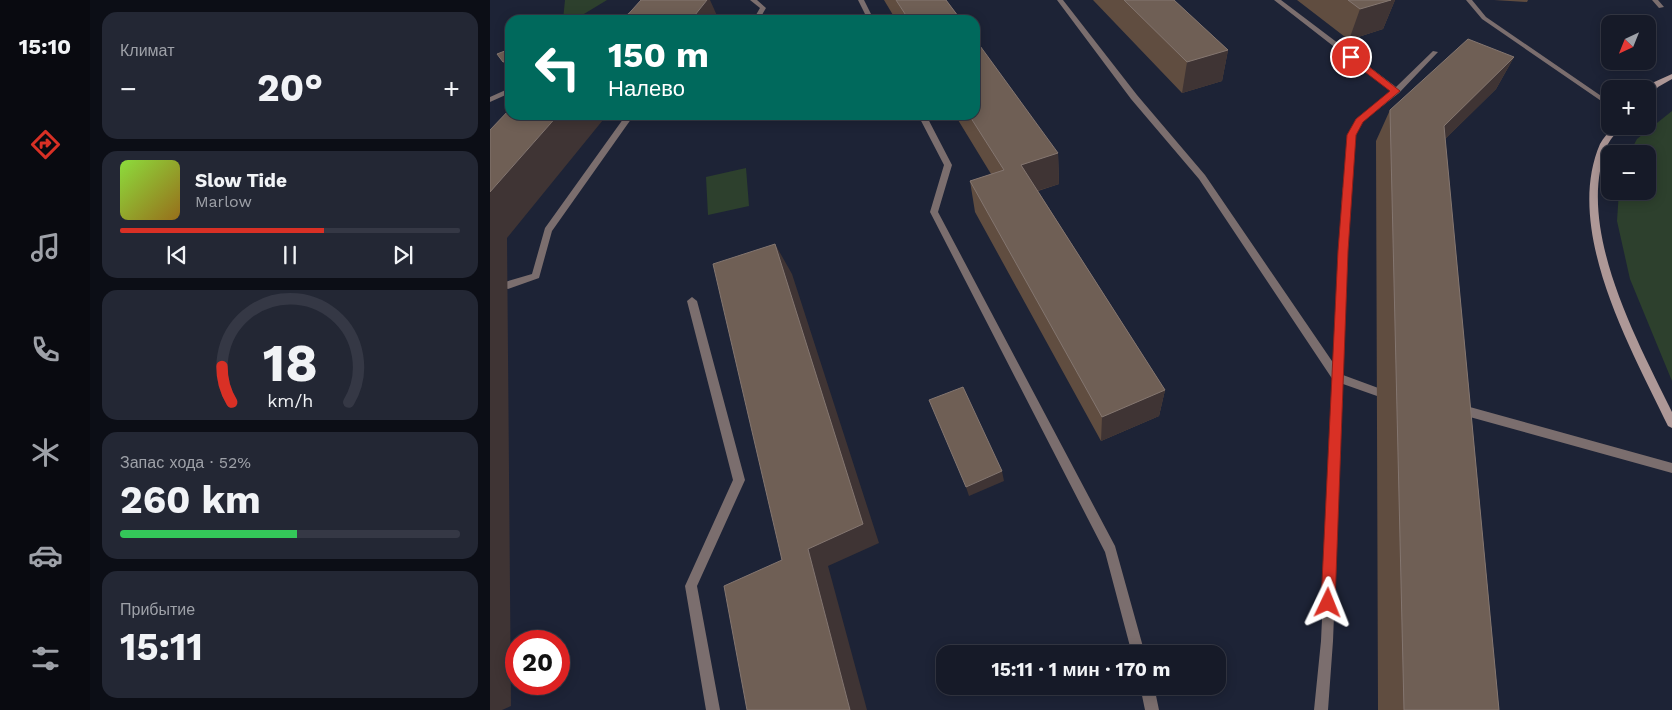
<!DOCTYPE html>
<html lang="ru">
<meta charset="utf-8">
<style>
:root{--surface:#161a28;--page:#232734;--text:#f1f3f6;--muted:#9ea1a8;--line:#353845;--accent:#d93025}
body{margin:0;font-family:"Work Sans",sans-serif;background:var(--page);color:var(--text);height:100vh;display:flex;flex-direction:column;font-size:19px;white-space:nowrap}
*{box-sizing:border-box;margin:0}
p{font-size:16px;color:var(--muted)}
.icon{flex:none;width:28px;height:28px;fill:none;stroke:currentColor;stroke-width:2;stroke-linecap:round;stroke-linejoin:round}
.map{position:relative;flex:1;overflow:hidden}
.sheet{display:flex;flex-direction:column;gap:12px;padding:12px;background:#0c0e16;width:400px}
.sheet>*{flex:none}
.guide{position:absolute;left:15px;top:15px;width:475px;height:105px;border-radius:15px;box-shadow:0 2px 12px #0003,0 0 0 1px var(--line);background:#00695c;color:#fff;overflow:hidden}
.needle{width:32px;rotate:223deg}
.fabs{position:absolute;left:1111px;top:15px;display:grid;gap:10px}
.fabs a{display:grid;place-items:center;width:55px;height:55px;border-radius:10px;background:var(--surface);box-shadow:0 2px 12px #0003,0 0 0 1px var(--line);font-size:25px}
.speed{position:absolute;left:15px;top:630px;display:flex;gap:10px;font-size:25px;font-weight:700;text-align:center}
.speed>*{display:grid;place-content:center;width:65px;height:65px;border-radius:50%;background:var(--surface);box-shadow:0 2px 12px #0003,0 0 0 1px var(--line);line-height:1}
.speed .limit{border:8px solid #d22;background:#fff;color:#111}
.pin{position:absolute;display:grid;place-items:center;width:42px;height:42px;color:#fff;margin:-21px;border:2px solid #fff;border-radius:50%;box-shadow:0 1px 5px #0007}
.me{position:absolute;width:55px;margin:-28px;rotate:2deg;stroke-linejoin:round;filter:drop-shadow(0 0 4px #0008)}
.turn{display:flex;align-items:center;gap:18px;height:105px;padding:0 20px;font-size:22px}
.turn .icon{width:65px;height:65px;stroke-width:2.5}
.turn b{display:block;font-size:35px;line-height:42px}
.big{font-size:38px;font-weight:700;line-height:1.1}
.sheet .tile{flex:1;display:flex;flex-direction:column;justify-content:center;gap:8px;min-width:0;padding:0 18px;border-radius:15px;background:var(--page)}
.sheet .dial{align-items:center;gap:0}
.dial svg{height:130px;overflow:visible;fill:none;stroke:var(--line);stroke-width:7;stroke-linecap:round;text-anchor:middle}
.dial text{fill:var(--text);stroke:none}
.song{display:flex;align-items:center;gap:15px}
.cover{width:60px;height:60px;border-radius:8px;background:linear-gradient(135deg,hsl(90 70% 55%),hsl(40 70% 35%))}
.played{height:5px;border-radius:2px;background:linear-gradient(90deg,var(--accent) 60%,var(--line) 60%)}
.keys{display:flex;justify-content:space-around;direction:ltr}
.heat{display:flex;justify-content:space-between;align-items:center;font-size:28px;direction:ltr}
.charge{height:8px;border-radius:4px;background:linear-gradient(90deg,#34c759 52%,var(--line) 0)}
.trip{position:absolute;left:446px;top:645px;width:290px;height:50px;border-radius:15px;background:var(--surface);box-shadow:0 2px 12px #0003,0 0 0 1px var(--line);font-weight:700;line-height:50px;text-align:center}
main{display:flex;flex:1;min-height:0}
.dock{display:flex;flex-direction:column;width:90px;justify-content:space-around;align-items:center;background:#090a10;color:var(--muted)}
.dock .icon{width:35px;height:35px}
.dock .on{color:var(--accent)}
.dock b{font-size:22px;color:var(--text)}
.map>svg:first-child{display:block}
.green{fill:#2d402d}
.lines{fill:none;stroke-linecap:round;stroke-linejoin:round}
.lane{fill:#7b6e6e;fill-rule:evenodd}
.street{fill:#7b6e6e;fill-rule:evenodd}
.secondary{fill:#ae9897;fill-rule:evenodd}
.wall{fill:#604d40}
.shaded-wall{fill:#3f3434}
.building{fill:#6f5f55;stroke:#847670}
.route{fill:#d93025;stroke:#8d1f18}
</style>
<main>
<nav class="dock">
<b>15:10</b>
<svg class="icon on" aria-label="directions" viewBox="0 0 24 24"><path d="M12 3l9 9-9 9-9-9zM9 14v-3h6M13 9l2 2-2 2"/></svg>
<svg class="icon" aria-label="music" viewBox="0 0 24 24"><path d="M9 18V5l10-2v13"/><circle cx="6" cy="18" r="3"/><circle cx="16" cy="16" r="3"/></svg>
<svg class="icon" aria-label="phone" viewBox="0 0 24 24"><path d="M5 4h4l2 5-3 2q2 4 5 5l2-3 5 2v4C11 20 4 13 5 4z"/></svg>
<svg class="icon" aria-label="climate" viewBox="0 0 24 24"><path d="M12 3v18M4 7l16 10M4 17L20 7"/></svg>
<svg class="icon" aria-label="car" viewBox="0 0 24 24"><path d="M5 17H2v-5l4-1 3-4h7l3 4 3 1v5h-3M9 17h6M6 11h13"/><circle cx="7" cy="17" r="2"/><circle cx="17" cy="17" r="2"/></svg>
<svg class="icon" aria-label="filters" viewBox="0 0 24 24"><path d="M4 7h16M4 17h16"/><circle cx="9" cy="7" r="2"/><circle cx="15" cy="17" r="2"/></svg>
</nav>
<section class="sheet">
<div class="tile"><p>Климат</p>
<div class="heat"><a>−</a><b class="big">20°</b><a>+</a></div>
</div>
<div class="tile">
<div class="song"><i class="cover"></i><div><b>Slow Tide</b><p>Marlow</p></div></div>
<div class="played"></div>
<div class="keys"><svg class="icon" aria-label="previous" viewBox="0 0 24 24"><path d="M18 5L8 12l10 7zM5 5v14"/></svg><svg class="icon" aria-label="pause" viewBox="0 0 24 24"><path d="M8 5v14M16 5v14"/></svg><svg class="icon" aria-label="next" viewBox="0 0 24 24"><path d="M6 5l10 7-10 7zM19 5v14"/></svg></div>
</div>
<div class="tile dial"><svg viewBox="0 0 100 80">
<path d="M14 69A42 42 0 1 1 86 69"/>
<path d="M14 69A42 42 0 0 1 8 47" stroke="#d93025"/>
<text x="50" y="56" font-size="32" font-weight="700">18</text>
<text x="50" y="72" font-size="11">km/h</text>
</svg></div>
<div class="tile"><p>Запас хода · 52%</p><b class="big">260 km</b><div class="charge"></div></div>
<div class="tile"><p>Прибытие</p><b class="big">15:11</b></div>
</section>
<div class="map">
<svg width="1182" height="710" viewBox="0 0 1182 710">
<rect width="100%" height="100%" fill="#1d2336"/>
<path class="green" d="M75,0h42l-33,20h-11z
M1182,111v270l-42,-102 -13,-58 2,-30h29v-37h-19l8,-15z
M256,168l3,38 -41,9 -2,-38z"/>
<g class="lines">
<path class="lane" d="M260,0h7l9,8 -7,12h-6l7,-12z
M368,0h6l10,20h-6z
M567,0h6l74,95 68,80 129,189 8,-167 6,-62 8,-16 35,-28 -117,-91h7l115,87 37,-36 5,1 -39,41 -37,29 -6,13 -6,62 -7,178 38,14 1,3 -1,3 -4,1 -34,-12 -10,257 -5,69h-14l7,-69 12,-261 -134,-201 -68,-80z
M976,0h6l14,17 124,85v5l-128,-88z
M1162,0h6l6,7 -5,1z
M136,115h8l-82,116 -13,47 -31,11 -3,-1 -2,-3 2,-3 27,-8 13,-46z
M428,115h8l26,50 -14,47 177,334 30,108h-13l-27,-102 -175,-340 14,-47z
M202,297l5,4 48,179 -48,106 23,124h-14l-21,-124 48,-106 -46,-179z
M969,404l213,59v10l-213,-59 -4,-2 -1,-3 1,-3z
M650,686h14l5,24h-14z"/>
<path class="street" d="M157,0h7l-28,20h-7z
M20,88v5l-20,9v-5z"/>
<path class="secondary" d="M1182,74v5l-14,8 -7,8h-3v-6l4,-6z
M1124,126h8c-5,6 -11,12 -14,18 -35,81 29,196 64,268v16l-4,-2c-37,-77 -105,-196 -68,-282 3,-6 9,-12 14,-18z"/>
</g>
<path class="wall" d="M394,0h62l15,20h-65z
M603,0h81l54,50 -6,31 -40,12z
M807,0h98l-12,29 -34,11z
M1004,0h34l-1,2z
M1024,57l-18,32 -51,50 54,571h-121l-2,-569 14,-31z
M465,115h20l83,38 1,31 -21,7 127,199 -6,26 -58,25 -126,-229 -5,-31 21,-7z"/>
<path class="shaded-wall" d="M217,0h3l9,20h-28z
M901,0h4l-12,29 -34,11 11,-31z
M738,50l-6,31 -40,12 5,-31z
M1024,57l-18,32 -69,68 17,-31z
M20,59v10l-1,1 -6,-8z
M68,115h49l-100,123 4,468 -9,4h-12v-518z
M568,153l1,31 -35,11 -3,-30z
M285,244l17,30 87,269 -51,23 39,144h-17l-42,-161z
M675,390l-6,26 -58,25 1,-24z
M512,471l2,10 -35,15 -3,-9z"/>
<path class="building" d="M151,0h66l-16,20h-68z
M406,0h50l15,20h-52z
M634,0h50l54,50 -41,12z
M858,0h43l-31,9z
M485,39l83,114 -37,12 144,225 -63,27 -132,-236 34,-11 -35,-55h6z
M978,39l46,18 -70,69 55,584h-95l-14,-600z
M20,49v10l-7,3 -6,-8z
M20,109v6h48l-68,77v-62z
M285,244l88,280 -55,25 42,161h-103l-23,-124 58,-26 -69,-296z
M473,387l39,84 -36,16 -37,-87z"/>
<path class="route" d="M858,55h6l46,36 -37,31 -7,13 -8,116 -13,352 -2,5 -5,2 -5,-2 -2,-5 17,-352 9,-116 9,-16 34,-28 -42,-32z"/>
</svg>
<div class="fabs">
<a><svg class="needle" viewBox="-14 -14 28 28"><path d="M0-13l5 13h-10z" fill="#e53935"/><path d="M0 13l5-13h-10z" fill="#9ea1a8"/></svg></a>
<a>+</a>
<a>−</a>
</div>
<div class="speed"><div class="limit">20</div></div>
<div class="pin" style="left:861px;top:57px;background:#d93025"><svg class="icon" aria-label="arrive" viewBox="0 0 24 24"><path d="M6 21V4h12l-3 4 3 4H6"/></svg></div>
<svg class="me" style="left:838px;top:603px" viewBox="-20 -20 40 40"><path d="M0-17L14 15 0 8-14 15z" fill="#d93025" stroke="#fff" stroke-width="4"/></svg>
<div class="trip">15:11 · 1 мин · 170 m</div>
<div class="guide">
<div class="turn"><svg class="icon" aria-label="left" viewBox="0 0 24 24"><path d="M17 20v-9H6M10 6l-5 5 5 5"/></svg><div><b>150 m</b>Налево</div></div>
</div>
</div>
</main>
